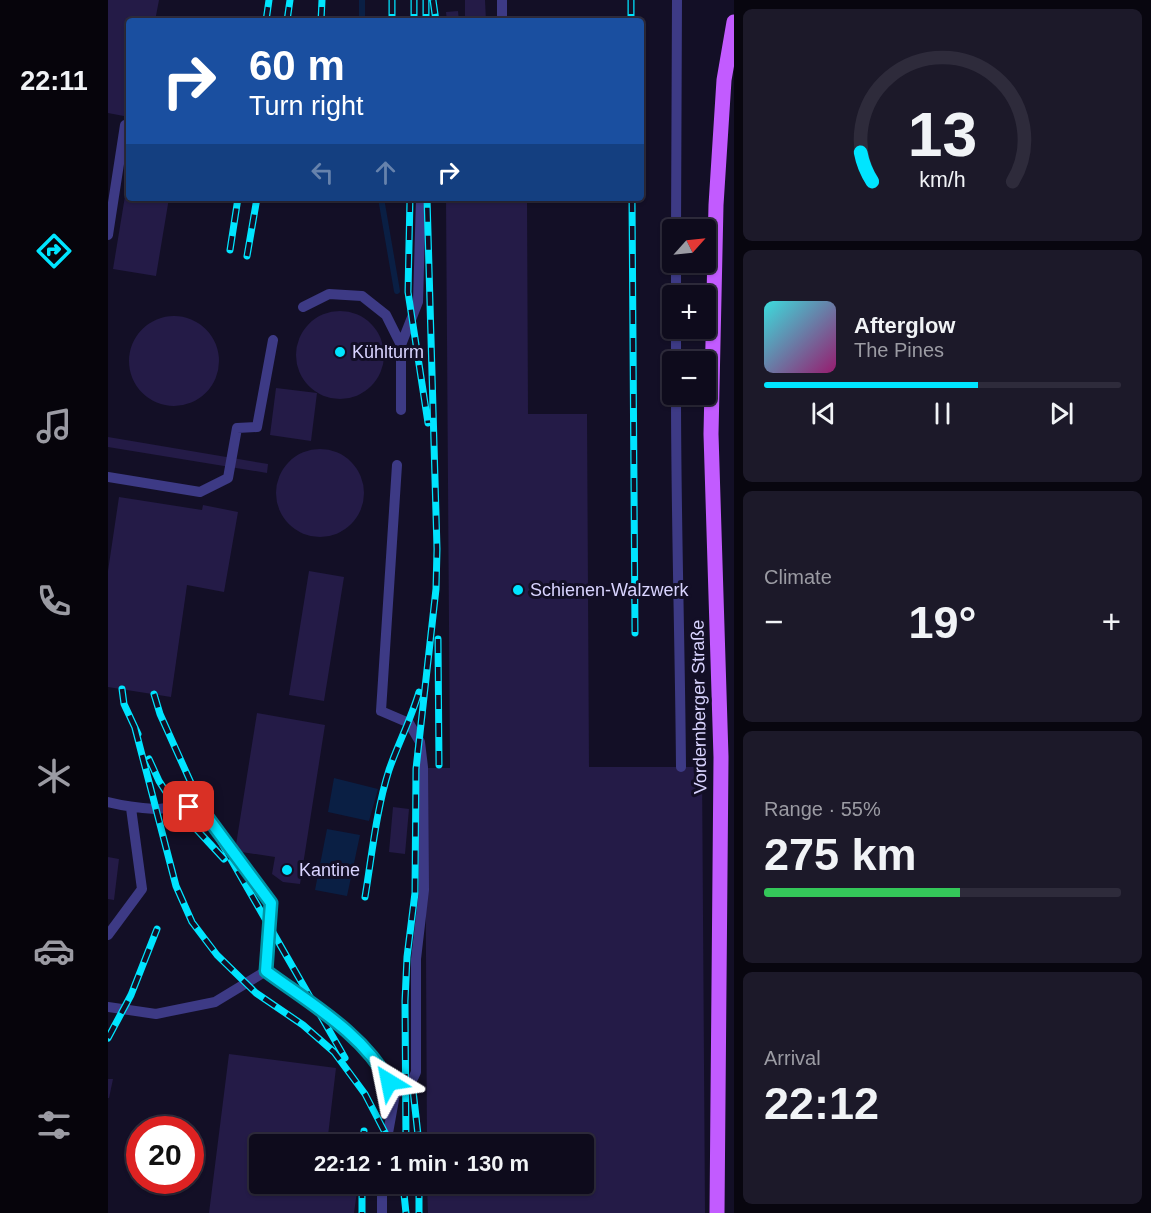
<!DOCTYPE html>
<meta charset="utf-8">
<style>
:root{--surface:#0e0b1c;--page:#1c1929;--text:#f1f3f6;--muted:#9b9ba3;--line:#2e2b3b;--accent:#00e5ff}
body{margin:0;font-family:Arial,sans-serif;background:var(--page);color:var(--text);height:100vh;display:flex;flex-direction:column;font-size:22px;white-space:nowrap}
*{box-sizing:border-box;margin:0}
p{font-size:20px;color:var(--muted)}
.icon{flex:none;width:33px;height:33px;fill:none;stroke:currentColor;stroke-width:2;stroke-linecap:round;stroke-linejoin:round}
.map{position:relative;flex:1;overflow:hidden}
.drawer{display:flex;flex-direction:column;gap:9px;padding:9px;background:#08060f;width:417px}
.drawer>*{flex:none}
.top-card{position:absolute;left:18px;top:18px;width:518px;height:183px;border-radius:6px;box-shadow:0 2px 4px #0004,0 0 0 2px var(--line);background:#1a4fa0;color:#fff;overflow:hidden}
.needle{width:39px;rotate:63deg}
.buttons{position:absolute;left:554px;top:219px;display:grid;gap:12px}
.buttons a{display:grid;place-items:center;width:54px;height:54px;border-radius:6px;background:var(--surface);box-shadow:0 2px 4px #0004,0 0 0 2px var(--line);font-size:30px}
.speed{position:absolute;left:18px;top:1116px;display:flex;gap:12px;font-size:30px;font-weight:700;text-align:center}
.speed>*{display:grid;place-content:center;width:78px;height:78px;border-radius:50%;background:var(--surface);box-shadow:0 2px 4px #0004,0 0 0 2px var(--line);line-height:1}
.speed .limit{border:9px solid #d22;background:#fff;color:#111}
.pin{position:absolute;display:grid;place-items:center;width:51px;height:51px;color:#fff;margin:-26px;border-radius:12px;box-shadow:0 3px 9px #0006}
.me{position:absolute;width:66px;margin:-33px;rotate:325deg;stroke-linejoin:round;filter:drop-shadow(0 0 4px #0008)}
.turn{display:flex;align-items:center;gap:21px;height:126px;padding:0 24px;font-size:27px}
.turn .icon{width:78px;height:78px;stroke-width:2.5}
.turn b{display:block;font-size:42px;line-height:51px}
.lanes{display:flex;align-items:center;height:57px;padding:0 24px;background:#0003;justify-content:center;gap:30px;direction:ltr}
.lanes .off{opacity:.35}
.big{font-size:45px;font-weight:600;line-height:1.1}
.drawer .card{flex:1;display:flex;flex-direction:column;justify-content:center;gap:9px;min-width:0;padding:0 21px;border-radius:9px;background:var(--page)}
.drawer .dial{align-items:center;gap:0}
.dial svg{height:156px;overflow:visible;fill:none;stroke:var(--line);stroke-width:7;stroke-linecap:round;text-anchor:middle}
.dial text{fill:var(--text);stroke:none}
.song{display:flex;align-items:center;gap:18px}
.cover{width:72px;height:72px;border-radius:9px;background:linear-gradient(135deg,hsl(180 70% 55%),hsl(320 70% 35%))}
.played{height:6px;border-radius:3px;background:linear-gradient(90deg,var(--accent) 60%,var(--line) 60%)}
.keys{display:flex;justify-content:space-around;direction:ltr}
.heat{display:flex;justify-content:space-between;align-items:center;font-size:33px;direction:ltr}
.charge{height:9px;border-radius:4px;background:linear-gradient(90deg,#34c759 55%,var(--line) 0)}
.trip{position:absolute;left:141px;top:1134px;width:345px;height:60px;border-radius:6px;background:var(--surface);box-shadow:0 2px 4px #0004,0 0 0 2px var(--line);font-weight:600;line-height:60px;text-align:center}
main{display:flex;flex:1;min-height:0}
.tab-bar{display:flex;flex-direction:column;width:108px;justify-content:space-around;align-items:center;background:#06040b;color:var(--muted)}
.tab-bar .icon{width:42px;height:42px}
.tab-bar .active{color:var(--accent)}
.tab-bar b{font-size:27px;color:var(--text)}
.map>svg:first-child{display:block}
.water{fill:#0a1f44}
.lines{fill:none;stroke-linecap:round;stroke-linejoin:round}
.stream{stroke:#0a1f44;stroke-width:6}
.building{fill:#241b47}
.service{stroke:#3d3a85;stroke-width:10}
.primary{stroke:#c25bff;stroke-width:15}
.rail-casing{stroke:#00e5ff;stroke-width:7}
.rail{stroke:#130f26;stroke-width:4.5;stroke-dasharray:14;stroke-linecap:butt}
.route-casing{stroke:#0095a6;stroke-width:15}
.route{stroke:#00e5ff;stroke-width:10}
.poi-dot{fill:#00e5ff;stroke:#130f26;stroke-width:2}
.labels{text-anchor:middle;stroke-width:6;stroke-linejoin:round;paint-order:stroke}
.poi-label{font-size:18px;fill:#d9d4ff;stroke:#130f26;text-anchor:start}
.street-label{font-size:18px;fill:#d9d4ff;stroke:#130f26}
</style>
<main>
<nav class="tab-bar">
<b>22:11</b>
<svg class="icon active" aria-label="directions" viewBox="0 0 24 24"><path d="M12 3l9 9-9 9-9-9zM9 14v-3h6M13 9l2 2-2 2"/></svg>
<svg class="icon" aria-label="music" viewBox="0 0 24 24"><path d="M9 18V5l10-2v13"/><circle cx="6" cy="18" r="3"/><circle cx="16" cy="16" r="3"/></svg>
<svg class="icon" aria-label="phone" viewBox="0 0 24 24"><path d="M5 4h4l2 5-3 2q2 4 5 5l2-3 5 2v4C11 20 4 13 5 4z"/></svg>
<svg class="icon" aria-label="climate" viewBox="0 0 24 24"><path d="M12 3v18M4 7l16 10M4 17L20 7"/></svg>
<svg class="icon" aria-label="car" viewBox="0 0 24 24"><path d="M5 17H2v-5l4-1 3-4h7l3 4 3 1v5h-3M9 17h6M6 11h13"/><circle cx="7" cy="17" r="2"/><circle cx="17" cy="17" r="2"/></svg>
<svg class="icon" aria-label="filters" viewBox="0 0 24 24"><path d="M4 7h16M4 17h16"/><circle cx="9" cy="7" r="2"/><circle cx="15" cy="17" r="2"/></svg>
</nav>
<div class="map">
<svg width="626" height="1213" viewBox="0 0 626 1213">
<rect width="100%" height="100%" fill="#130f26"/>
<path class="water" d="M226,778l44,11 -9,32 -41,-9z
M219,829l33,6 -13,61 -32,-6z"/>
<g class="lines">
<path class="stream" d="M254,21v-21
M273,198l16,93"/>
</g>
<path class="building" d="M0,0h51l-4,21h-26v96l-21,-4z
M357,0h20l1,21h-21z
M350,11l1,10h-12l-1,-9z
M20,178l1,20h40l-13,78 -43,-7z
M338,198h81l1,216h59l2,353h113l3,446h-277l-1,-29h157v-40h-157l-2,-376h25z
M188 355a44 44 0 1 1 88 0a44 44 0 1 1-88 0Z
M21 361a45 45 0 1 1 90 0a45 45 0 1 1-90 0Z
M168,388l41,5 -6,48 -41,-6z
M0,437l160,27 -1,9 -159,-26z
M168 493a44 44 0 1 1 88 0a44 44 0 1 1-88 0Z
M11,497l83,13 1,-5 35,7 -14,80 -37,-7 -16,112 -63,-10v-116z
M201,571l35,6 -20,124 -35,-6z
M149,713l68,12 -25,159 -17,-2 -11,-8 3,-17 -40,-6z
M285,807l16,2 -4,45 -16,-2z
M0,857l11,2 -5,41 -6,-1z
M121,1054l107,14 -9,76h-67v40h98l-4,29h-145z
M0,1079h5l-4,19h-1z"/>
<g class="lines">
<path class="service" d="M394,0v21
M568,230l1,-230
M0,235l17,-110
M568,262v34
M195,307l26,-13 33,2 24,19 15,30
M568,328v34
M568,394c0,125 4,249 5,373
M293,410v-65l17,-43 3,-104
M0,477l92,15 28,-14 9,-50 20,-1 16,-87
M0,802c16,4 31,6 47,7 7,0 12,-1 19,-3 11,-2 21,3 31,8l66,89 -5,68c51,37 98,65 129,123
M0,935l34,-46 -11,-81
M0,1007l48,7 59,-12 51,-31
M278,1144l9,-50c12,-5 16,-10 21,-22v-113l8,-69 -1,-123 -3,-25 -11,-19 -28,-12 16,-246
M274,1184v29"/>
<path class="primary" d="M609,1213l4,-456 -10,-323 5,-229 8,-125 10,-58"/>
<defs>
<path id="rail" d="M284,0v21
M306,0v21
M318,0v21
M325,0l3,21
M523,0v21
M158,21l3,-21
M179,21l3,-21
M213,21l1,-21
M302,198l-2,94 20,131
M524,198l3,435
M122,250l8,-52
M139,256l10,-58
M330,639l1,126
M14,689l2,15 14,30
M46,694l6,20 45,100 140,244
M27,728l41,158 16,36 25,33 39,38 47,32 31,27 31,42 26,50
M41,759l10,22 16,25 49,53
M257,897c7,-42 11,-86 24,-127 9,-26 22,-51 30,-78
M0,1038l23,-43 26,-66
M305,1090l6,54
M255,1144l1,-13
M298,1144l-1,-143 2,-44 8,-64 1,-124 20,-180 1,-40 -10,-351
M254,1184v29
M295,1184l3,29
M311,1184v29"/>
</defs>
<use href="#rail" class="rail-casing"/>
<use href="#rail" class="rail"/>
</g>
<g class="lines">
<defs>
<path id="route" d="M81,807l16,7 66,89 -5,68c43,32 97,62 123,111"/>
</defs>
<use href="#route" class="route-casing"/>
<use href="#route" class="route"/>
</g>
<g class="poi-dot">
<circle cx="232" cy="352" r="6"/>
<circle cx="410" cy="590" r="6"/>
<circle cx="179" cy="870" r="6"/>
</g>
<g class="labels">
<g class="poi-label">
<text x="244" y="358">Kühlturm</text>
<text x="422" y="596">Schienen-Walzwerk</text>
<text x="191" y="876">Kantine</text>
</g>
<g class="street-label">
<text transform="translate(591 707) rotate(-91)" y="6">Vordernberger Straße</text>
</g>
</g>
</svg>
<div class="buttons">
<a><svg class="needle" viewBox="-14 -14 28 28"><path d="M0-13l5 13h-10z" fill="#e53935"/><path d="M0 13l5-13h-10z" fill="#9b9ba3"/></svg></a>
<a>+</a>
<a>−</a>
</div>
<div class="speed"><div class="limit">20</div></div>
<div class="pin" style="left:81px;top:807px;background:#d93025"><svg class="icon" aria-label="arrive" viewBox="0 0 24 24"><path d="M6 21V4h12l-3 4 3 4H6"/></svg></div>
<svg class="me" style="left:281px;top:1082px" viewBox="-20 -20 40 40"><path d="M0-17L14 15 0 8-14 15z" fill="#00e5ff" stroke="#fff" stroke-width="4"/></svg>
<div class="trip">22:12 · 1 min · 130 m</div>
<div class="top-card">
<div class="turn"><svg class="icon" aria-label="right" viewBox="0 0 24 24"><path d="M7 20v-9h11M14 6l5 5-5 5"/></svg><div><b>60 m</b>Turn right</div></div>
<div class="lanes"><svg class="icon off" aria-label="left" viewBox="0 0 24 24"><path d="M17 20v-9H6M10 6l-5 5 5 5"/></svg><svg class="icon off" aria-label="ahead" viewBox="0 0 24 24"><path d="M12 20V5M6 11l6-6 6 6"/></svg><svg class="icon" aria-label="right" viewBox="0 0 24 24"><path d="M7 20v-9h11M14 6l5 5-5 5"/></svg></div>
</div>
</div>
<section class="drawer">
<div class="card dial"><svg viewBox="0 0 100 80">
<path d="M14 69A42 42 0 1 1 86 69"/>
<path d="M14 69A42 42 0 0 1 8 54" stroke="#00e5ff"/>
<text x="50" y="56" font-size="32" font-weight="700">13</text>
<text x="50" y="72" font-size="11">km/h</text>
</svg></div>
<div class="card">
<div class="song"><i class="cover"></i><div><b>Afterglow</b><p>The Pines</p></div></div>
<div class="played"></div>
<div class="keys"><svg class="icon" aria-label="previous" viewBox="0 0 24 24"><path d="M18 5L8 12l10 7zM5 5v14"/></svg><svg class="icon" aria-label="pause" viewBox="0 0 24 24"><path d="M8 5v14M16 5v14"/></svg><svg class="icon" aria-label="next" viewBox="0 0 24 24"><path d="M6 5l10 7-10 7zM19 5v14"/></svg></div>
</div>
<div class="card"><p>Climate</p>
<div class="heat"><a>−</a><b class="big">19°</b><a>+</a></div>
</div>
<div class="card"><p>Range · 55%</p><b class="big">275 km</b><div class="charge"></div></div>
<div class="card"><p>Arrival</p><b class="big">22:12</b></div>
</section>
</main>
